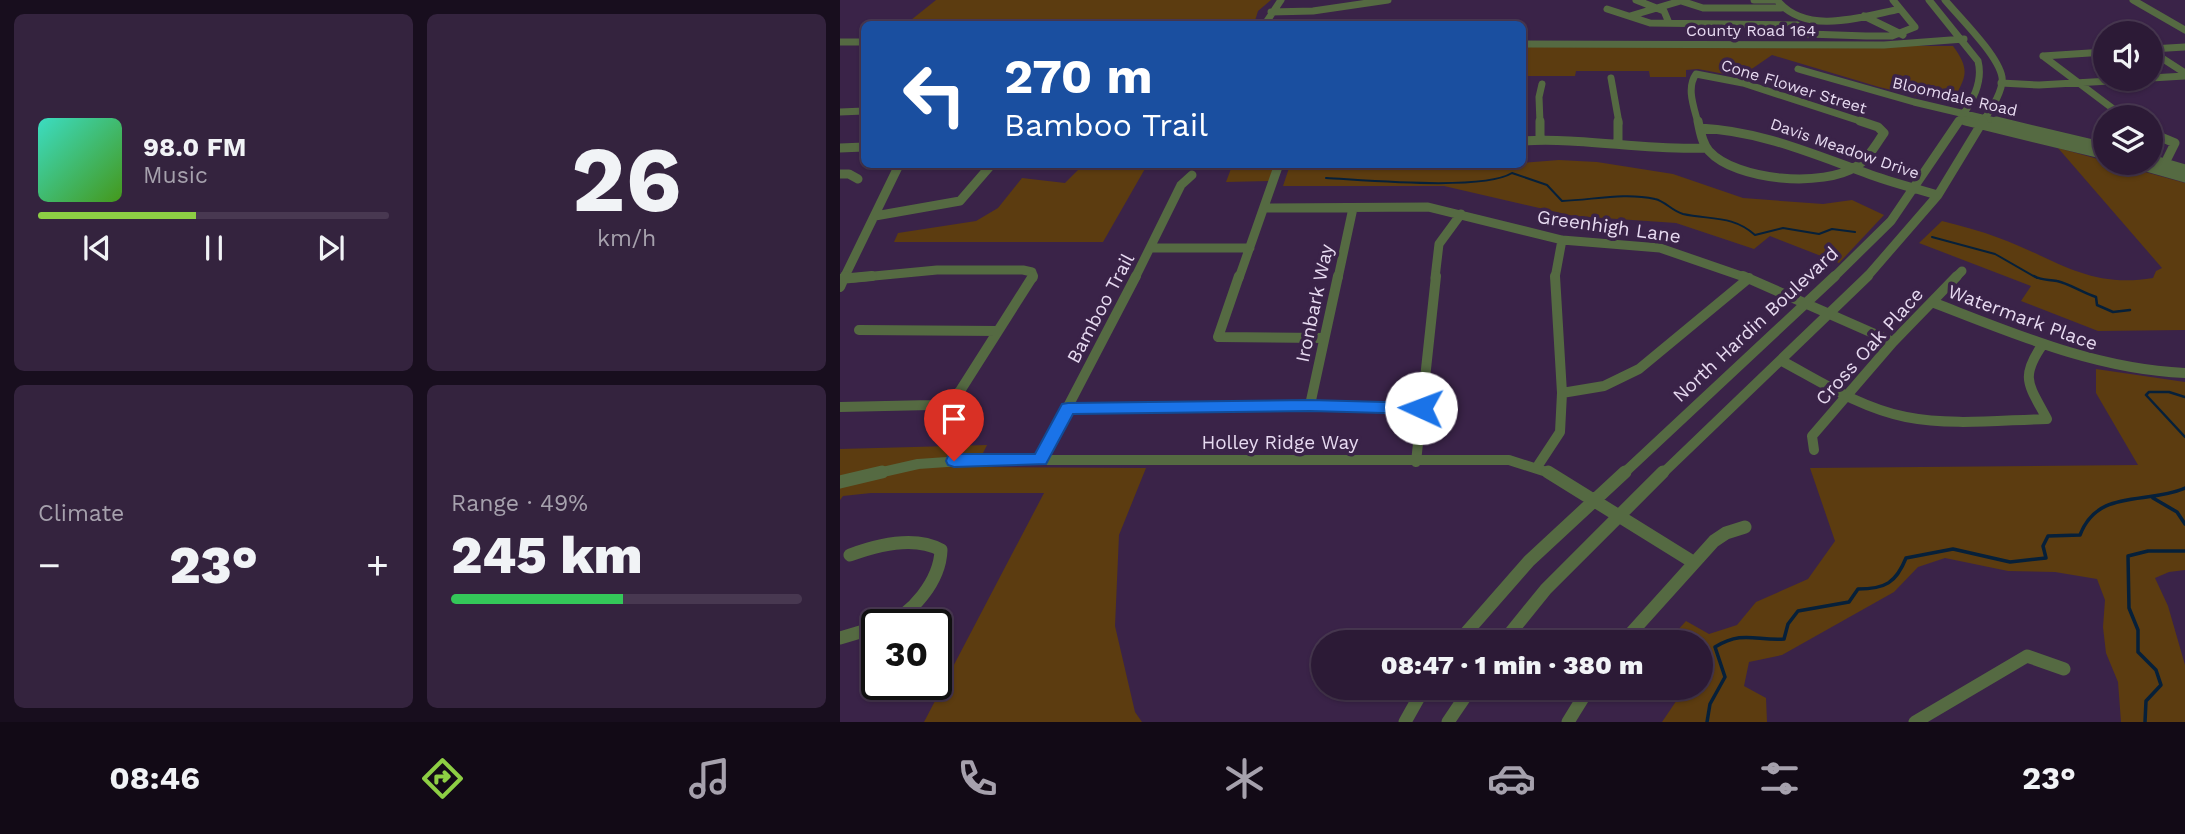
<!DOCTYPE html>
<meta charset="utf-8">
<style>
:root{--surface:#2c1a36;--page:#34233e;--text:#f1f3f6;--muted:#a6a1ad;--line:#483851;--accent:#8dce44}
body{margin:0;font-family:"Work Sans",sans-serif;background:var(--page);color:var(--text);height:100vh;display:flex;flex-direction:column;font-size:26px;white-space:nowrap}
*{box-sizing:border-box;margin:0}
p{font-size:23px;color:var(--muted)}
.icon{flex:none;width:38px;height:38px;fill:none;stroke:currentColor;stroke-width:2;stroke-linecap:round;stroke-linejoin:round}
.map{position:relative;flex:1;overflow:hidden}
.side{display:flex;flex-direction:column;gap:14px;padding:14px;background:#180e1e;width:840px}
.side>*{flex:none}
.top-card{position:absolute;left:21px;top:21px;width:665px;height:147px;border-radius:10px;box-shadow:0 2px 5px #0004,0 0 0 2px var(--line);background:#1a4fa0;color:#fff;overflow:hidden}
.fabs{position:absolute;left:1253px;top:21px;display:grid;gap:14px}
.fabs a{display:grid;place-items:center;width:70px;height:70px;border-radius:50%;background:var(--surface);box-shadow:0 2px 5px #0004,0 0 0 2px var(--line);font-size:35px}
.speed{position:absolute;left:21px;top:609px;display:flex;gap:14px;font-size:35px;font-weight:700;text-align:center}
.speed>*{display:grid;place-content:center;width:91px;height:91px;border-radius:50%;background:var(--surface);box-shadow:0 2px 5px #0004,0 0 0 2px var(--line);line-height:1}
.speed .limit{border:4px solid #111;border-radius:10px;background:#fff;color:#111}
.pin{position:absolute;display:grid;place-items:center;width:60px;height:60px;color:#fff;margin:-72px -30px;border-radius:50% 50% 50% 0;rotate:-45deg;box-shadow:0 0 7px #0007}
.pin .icon{rotate:45deg}
.me{position:absolute;width:77px;margin:-38px;rotate:272deg;stroke-linejoin:round;filter:drop-shadow(0 0 5px #0008)}
.turn{display:flex;align-items:center;gap:24px;height:147px;padding:0 28px;font-size:32px}
.turn .icon{width:91px;height:91px;stroke-width:2.5}
.turn b{display:block;font-size:49px;line-height:60px}
.big{font-size:52px;font-weight:800;line-height:1.1}
.side .tile{flex:1;display:flex;flex-direction:column;justify-content:center;gap:10px;min-width:0;padding:0 24px;border-radius:10px;background:var(--page)}
.side .dial{align-items:center;gap:0}
.dial b{font-size:91px;line-height:1}
.song{display:flex;align-items:center;gap:21px}
.cover{width:84px;height:84px;border-radius:10px;background:linear-gradient(135deg,hsl(170 70% 55%),hsl(100 70% 35%))}
.played{height:7px;border-radius:4px;background:linear-gradient(90deg,var(--accent) 45%,var(--line) 45%)}
.keys{display:flex;justify-content:space-around;direction:ltr}
.heat{display:flex;justify-content:space-between;align-items:center;font-size:38px;direction:ltr}
.charge{height:10px;border-radius:5px;background:linear-gradient(90deg,#34c759 49%,var(--line) 0)}
.side .tiles{flex:1;display:grid;gap:14px;grid-template-columns:repeat(2,1fr)}
.trip{position:absolute;left:471px;top:630px;width:402px;height:70px;border-radius:35px;background:var(--surface);box-shadow:0 2px 5px #0004,0 0 0 2px var(--line);font-weight:800;line-height:70px;text-align:center}
.dock{display:flex;height:112px;justify-content:space-around;align-items:center;background:#120a16;color:var(--muted)}
.dock .icon{width:49px;height:49px}
.dock .selected{color:var(--accent)}
.dock b{font-size:32px;color:var(--text)}
main{display:flex;flex:1;min-height:0}
.map>svg:first-child{display:block}
.green{fill:#5c3c10}
.lines{fill:none;stroke-linecap:round;stroke-linejoin:round}
.stream-far2{stroke:#06203a;stroke-width:2}
.stream-far1{stroke:#06203a;stroke-width:2.5}
.stream{stroke:#06203a;stroke-width:3.5}
.minor-far3{stroke:#556a42;stroke-width:7}
.minor-far2{stroke:#556a42;stroke-width:9}
.minor-far1{stroke:#556a42;stroke-width:10}
.minor{stroke:#556a42;stroke-width:13}
.route{fill:#1a73e8;stroke:#114b97;stroke-width:2}
.labels{text-anchor:middle;stroke-width:7;stroke-linejoin:round;paint-order:stroke}
.far-street-label{font-size:16px;fill:#e7daf1;stroke:#3a2348}
.street-label{font-size:19px;fill:#e7daf1;stroke:#3a2348}
</style>
<main>
<section class="side">
<div class="tiles">
<div class="tile">
<div class="song"><i class="cover"></i><div><b>98.0 FM</b><p>Music</p></div></div>
<div class="played"></div>
<div class="keys"><svg class="icon" aria-label="previous" viewBox="0 0 24 24"><path d="M18 5L8 12l10 7zM5 5v14"/></svg><svg class="icon" aria-label="pause" viewBox="0 0 24 24"><path d="M8 5v14M16 5v14"/></svg><svg class="icon" aria-label="next" viewBox="0 0 24 24"><path d="M6 5l10 7-10 7zM19 5v14"/></svg></div>
</div>
<div class="tile dial"><b>26</b><p>km/h</p></div>
<div class="tile"><p>Climate</p>
<div class="heat"><a>−</a><b class="big">23°</b><a>+</a></div>
</div>
<div class="tile"><p>Range · 49%</p><b class="big">245 km</b><div class="charge"></div></div>
</div>
</section>
<div class="map">
<svg width="1345" height="722" viewBox="0 0 1345 722">
<rect width="100%" height="100%" fill="#3a2348"/>
<path class="green" d="M96,0h335l-13,11 -4,13h-348z
M682,46h431c19,26 12,32 -2,58l-72,-17 -107,-32 -32,22 -42,-8 -12,1v7h-36l-1,-6h-73l-1,5h-52z
M1218,148l127,35v147l-87,1 -77,-30 10,-15 -112,-43 23,-22c19,5 39,10 57,17 57,21 90,51 154,40l3,-7 6,-3z
M719,160l38,2 76,12 70,24 80,6 29,-4 32,15 -45,48 -69,-27 -16,13 -78,-26 -102,-7 -130,-30h-161l7,-21 136,5z
M270,165h164l-5,16 -43,1 6,-16 -86,1 -43,75h-209l4,-9 78,-12 22,-13 24,-30 43,5 16,-16 24,2z
M1256,369l89,13v188l-16,2 -14,6 13,28 17,59v57h-64l-3,-40 -12,-29 -3,-26 2,-27 -8,-21 -42,-7 -47,-1 -63,-13 -27,9 -24,25 -112,63 -33,7 -5,24 22,12 1,24h-105l23,-34h16v-46h-34l19,-21 23,13 28,-9 19,-23 52,-23 27,-38 -25,-73 328,-3 -42,-72z
M147,445l-11,22 170,1 -27,67 -4,91 20,86 7,10h-218l120,-229h-173l-28,3 -3,4v-51z"/>
<g class="lines">
<path class="stream-far2" d="M486,178c39,2 157,13 186,-5l35,12 15,16c31,-1 62,-9 93,-2 10,2 17,12 28,15 27,6 50,1 72,21l28,-7 36,6 13,-5 23,3
M1092,237l63,17 42,24"/>
<path class="stream-far1" d="M1194,276c9,5 14,3 23,5 11,2 26,12 39,16l1,8 16,7 17,-2
M1345,397l-16,-5h-20l-3,3 39,42"/>
<path class="stream" d="M1313,498l24,14 8,12
M867,722l3,-18 15,-27 -10,-30c28,-17 41,-6 69,-8l4,-15 10,-13 51,-9 9,-13c27,0 38,-6 48,-31l47,-9 57,13 36,-4 -3,-12 5,-10 32,-1c18,-47 66,-30 105,-47
M1305,722l1,-21 15,-16 -5,-15 -18,-18v-22l-9,-22 -1,-52 20,-5h37"/>
<path class="minor-far3" d="M796,0l28,11 5,12
M838,0l25,8h78
M914,0h24
M937,0c29,36 84,17 123,9
M1089,0l49,61c6,23 -8,43 -20,62
M1105,0c15,18 53,55 57,77 2,14 -13,35 -20,46
M1293,0l52,30
M767,9l43,14 147,2
M431,12l42,-1 75,-11
M790,16l54,-16
M1024,16l39,19
M425,24l16,-24
M957,25l11,9 58,2h26l23,-9 -22,-27
M0,42h24
M682,44l362,1 80,-6
M1311,49l34,-2
M1311,51l34,22
M1203,56l81,61
M1203,56l62,-4
M958,69l116,33 89,21
M771,78l8,45
M1311,78l34,-2
M1161,83l38,2 106,-6
M0,112l24,-1
M1120,120l12,3
M700,123l-1,-26 3,-13
M858,123c-4,-16 -12,-35 -2,-49l47,9 123,40"/>
<path class="minor-far2" d="M700,121v18
M858,121c2,10 4,22 11,30 27,30 115,37 148,15 12,-8 19,-22 27,-33l-6,-6 -18,-6
M1125,121l140,34
M1156,121l109,26
M860,128c60,3 110,25 166,45 23,9 48,15 72,22
M1311,133l24,10 -10,20
M682,141c62,-4 122,10 184,7
M778,143v-22
M0,148l24,-1
M1311,159l34,10
M1292,163l53,15
M0,174h9l9,5
M424,208l164,-1 134,33 98,8 87,30
M35,216l85,-15 32,-37
M311,248h99
M4,278l55,-113
M13,278l84,-8h86l9,2 1,6
M295,278l46,-93 11,-10
M399,278l40,-114
M498,278l15,-70
M595,278l4,-34 22,-30
M715,278l7,-38
M993,278l58,-57 68,-100
M1026,278l72,-83 45,-74
M1115,278l7,-7"/>
<path class="minor-far1" d="M399,276l-21,61 105,1
M903,276l150,66
M0,279l32,-3
M0,287l5,-11
M1092,302c83,32 163,67 253,71
M19,330l139,1
M1203,344c-24,34 -14,41 4,75
M942,361c39,21 79,47 124,56 46,9 95,3 141,2
M722,393l42,-7 35,-17 110,-91
M470,405l28,-129
M0,407l91,-2 17,-3 12,-11 73,-115
M227,408l243,-3 111,4
M974,450l-2,-14 81,-94 64,-66
M200,460l96,-184
M576,462l20,-186
M697,467l23,-35 2,-39 -7,-117
M34,474l44,-10 58,-4h533l44,14
M783,474l212,-198
M822,474l206,-198"/>
<path class="minor" d="M708,472l145,90
M0,482l42,-10
M10,555c27,-10 64,-20 91,-5 -1,31 -29,65 -57,75
M0,638l37,-11
M618,642l71,-81 96,-89
M663,642l43,-53 117,-117
M783,642l91,-101 12,-8 19,-6
M565,722l19,-34
M608,722l23,-34
M728,722l21,-34
M1075,722l112,-66 37,13"/>
</g>
<path class="route" d="M470,400l111,3 9,5 -9,6 -111,-3 -237,3 -27,50 -92,3 -6,-2 -2,-4 2,-5 6,-2h81l27,-50 6,-1z"/>
<g class="labels">
<g class="far-street-label">
<text x="911" y="36">County Road 164</text>
<text transform="translate(954 86) rotate(17)" y="6">Cone Flower Street</text>
<text transform="translate(1115 96) rotate(13)" y="6">Bloomdale Road</text>
<text transform="translate(1005 148) rotate(19)" y="6">Davis Meadow Drive</text>
</g>
<g class="street-label">
<text transform="translate(769 226) rotate(8)" y="7">Greenhigh Lane</text>
<text transform="translate(474 303) rotate(-78)" y="7">Ironbark Way</text>
<text transform="translate(260 308) rotate(-62)" y="7">Bamboo Trail</text>
<text transform="translate(1183 317) rotate(20)" y="7">Watermark Place</text>
<text transform="translate(915 324) rotate(-43)" y="7">North Hardin Boulevard</text>
<text transform="translate(1029 346) rotate(-48)" y="7">Cross Oak Place</text>
<text x="440" y="449">Holley Ridge Way</text>
</g>
</g>
</svg>
<div class="fabs">
<a><svg class="icon" aria-label="sound" viewBox="0 0 24 24"><path d="M4 9h4l5-4v14l-5-4H4zM17 9q2 3 0 6"/></svg></a>
<a><svg class="icon" aria-label="layers" viewBox="0 0 24 24"><path d="M12 4l9 5-9 5-9-5zM3 14l9 5 9-5"/></svg></a>
</div>
<div class="speed"><div class="limit">30</div></div>
<div class="pin" style="left:114px;top:461px;background:#d93025"><svg class="icon" aria-label="arrive" viewBox="0 0 24 24"><path d="M6 21V4h12l-3 4 3 4H6"/></svg></div>
<svg class="me" style="left:581px;top:408px" viewBox="-20 -20 40 40"><circle r="19" fill="#fff"/><path d="M0-13L10 11 0 6-10 11z" fill="#1a73e8"/></svg>
<div class="trip">08:47 · 1 min · 380 m</div>
<div class="top-card">
<div class="turn"><svg class="icon" aria-label="left" viewBox="0 0 24 24"><path d="M17 20v-9H6M10 6l-5 5 5 5"/></svg><div><b>270 m</b>Bamboo Trail</div></div>
</div>
</div>
</main>
<nav class="dock">
<b>08:46</b>
<svg class="icon selected" aria-label="directions" viewBox="0 0 24 24"><path d="M12 3l9 9-9 9-9-9zM9 14v-3h6M13 9l2 2-2 2"/></svg>
<svg class="icon" aria-label="music" viewBox="0 0 24 24"><path d="M9 18V5l10-2v13"/><circle cx="6" cy="18" r="3"/><circle cx="16" cy="16" r="3"/></svg>
<svg class="icon" aria-label="phone" viewBox="0 0 24 24"><path d="M5 4h4l2 5-3 2q2 4 5 5l2-3 5 2v4C11 20 4 13 5 4z"/></svg>
<svg class="icon" aria-label="climate" viewBox="0 0 24 24"><path d="M12 3v18M4 7l16 10M4 17L20 7"/></svg>
<svg class="icon" aria-label="car" viewBox="0 0 24 24"><path d="M5 17H2v-5l4-1 3-4h7l3 4 3 1v5h-3M9 17h6M6 11h13"/><circle cx="7" cy="17" r="2"/><circle cx="17" cy="17" r="2"/></svg>
<svg class="icon" aria-label="filters" viewBox="0 0 24 24"><path d="M4 7h16M4 17h16"/><circle cx="9" cy="7" r="2"/><circle cx="15" cy="17" r="2"/></svg>
<b>23°</b>
</nav>
